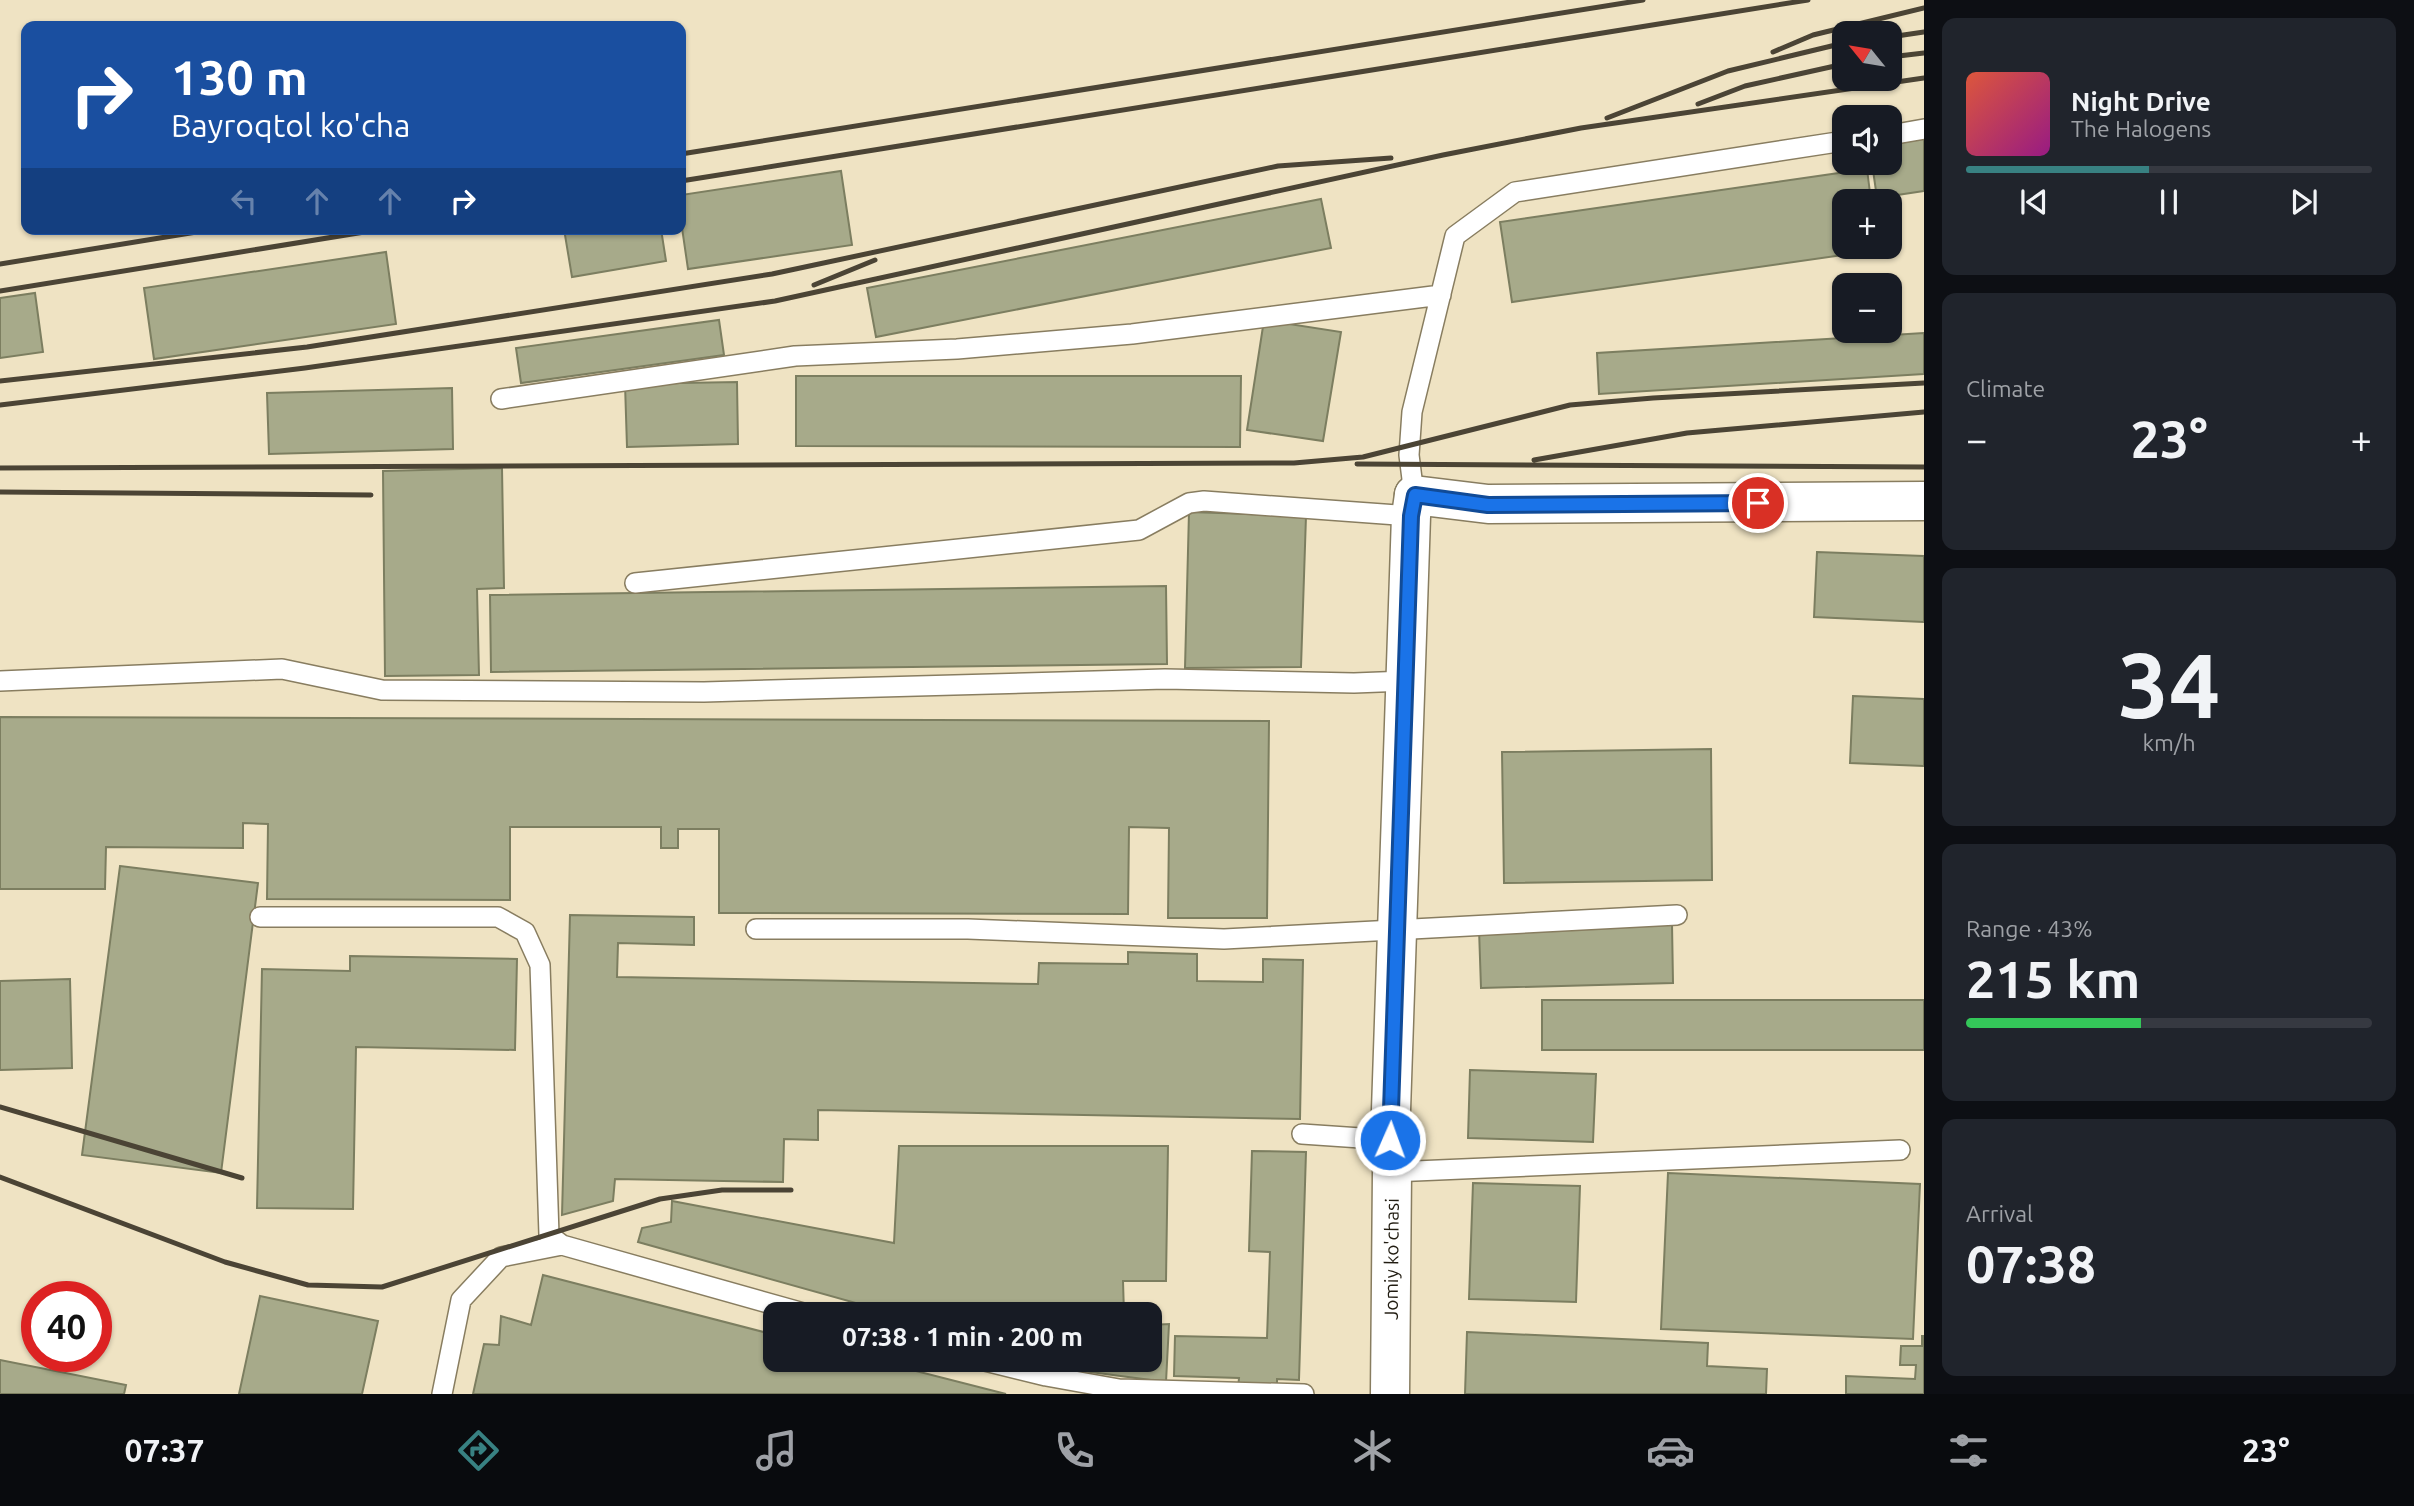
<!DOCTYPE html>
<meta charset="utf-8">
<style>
:root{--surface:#171b24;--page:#20242c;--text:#f1f3f6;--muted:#9ea1a6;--line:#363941;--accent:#388182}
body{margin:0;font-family:Ubuntu,sans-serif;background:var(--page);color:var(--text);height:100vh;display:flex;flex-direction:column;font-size:26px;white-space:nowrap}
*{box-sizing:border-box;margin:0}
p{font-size:23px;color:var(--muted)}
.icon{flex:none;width:38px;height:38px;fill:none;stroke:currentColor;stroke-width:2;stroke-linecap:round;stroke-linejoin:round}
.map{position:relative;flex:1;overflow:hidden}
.details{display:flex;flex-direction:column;gap:18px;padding:18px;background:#0d0f14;width:490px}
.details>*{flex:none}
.guide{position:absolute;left:21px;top:21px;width:665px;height:214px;border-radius:14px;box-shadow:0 2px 5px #0004;background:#1a4fa0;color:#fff;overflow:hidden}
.needle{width:46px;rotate:300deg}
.fabs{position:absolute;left:1832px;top:21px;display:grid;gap:14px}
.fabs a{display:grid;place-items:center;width:70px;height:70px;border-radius:14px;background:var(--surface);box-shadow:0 2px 5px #0004;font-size:35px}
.speed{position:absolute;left:21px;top:1281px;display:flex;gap:14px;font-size:35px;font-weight:700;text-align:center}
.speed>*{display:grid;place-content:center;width:91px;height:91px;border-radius:50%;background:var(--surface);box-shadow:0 2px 5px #0004;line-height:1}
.speed .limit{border:10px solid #d22;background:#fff;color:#111}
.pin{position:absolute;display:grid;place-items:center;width:60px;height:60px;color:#fff;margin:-30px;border:4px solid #fff;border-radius:50%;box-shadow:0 2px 7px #0007}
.me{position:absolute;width:77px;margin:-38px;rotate:2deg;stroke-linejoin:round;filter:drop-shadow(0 0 5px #0008)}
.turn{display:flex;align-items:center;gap:24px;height:147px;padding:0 35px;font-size:32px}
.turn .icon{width:91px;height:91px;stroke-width:2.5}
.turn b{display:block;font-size:49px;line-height:60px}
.lanes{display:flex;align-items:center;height:66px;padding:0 35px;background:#0003;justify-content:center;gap:35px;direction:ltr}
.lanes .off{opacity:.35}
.big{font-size:52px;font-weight:700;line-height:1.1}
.details .tile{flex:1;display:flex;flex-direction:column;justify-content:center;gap:10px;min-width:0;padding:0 24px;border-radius:14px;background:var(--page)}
.details .dial{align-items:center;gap:0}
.dial b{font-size:91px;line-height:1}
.song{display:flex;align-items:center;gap:21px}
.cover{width:84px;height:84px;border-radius:10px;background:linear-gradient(135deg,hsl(10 70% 55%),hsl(310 70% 35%))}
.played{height:7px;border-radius:4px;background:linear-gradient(90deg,var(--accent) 45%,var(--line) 45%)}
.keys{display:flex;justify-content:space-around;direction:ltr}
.heat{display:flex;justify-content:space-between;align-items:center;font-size:38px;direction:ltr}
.charge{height:10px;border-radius:5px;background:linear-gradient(90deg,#34c759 43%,var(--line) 0)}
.trip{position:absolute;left:763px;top:1302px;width:399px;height:70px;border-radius:14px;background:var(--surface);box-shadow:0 2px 5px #0004;font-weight:700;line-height:70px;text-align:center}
.tabs{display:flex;height:112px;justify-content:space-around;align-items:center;background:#090b0e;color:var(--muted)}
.tabs .icon{width:49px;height:49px}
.tabs .active{color:var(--accent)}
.tabs b{font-size:32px;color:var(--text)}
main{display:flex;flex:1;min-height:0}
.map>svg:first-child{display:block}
.building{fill:#a7aa8a;stroke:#7c7e60;stroke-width:2}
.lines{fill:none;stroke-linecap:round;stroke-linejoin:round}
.service-casing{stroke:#887d60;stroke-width:22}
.minor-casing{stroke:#887d60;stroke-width:41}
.tertiary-casing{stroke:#887d60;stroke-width:41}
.service{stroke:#fff;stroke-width:19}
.minor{stroke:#fff;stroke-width:38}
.tertiary{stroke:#fff;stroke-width:38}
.rail{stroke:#4b4435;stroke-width:5}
.route-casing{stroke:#114b97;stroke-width:18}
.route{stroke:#1a73e8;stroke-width:12}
.labels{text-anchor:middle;stroke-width:5;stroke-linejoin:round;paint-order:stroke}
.street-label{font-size:19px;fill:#211c11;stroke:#fff}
</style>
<main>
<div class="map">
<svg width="1924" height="1394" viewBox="0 0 1924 1394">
<rect width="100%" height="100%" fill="#efe3c3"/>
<path class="building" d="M1924,133v58l-47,7 -5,-35h18v-25z
M1867,169l4,32h-27v46h34v3l-366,52 -12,-80z
M841,171l11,74 -164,24 -7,-48v-26z
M1321,199l10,49 -455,89 -9,-49z
M564,229h97l5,32 -94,16z
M386,252l10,72 -242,35 -10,-71z
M35,293l8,59 -43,6v-60z
M719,320l5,35 -203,28 -5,-35z
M1264,320l77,12 -18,109 -76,-11z
M1924,333v41l-325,20 -2,-41z
M796,376h445l-1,71 -444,-1z
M737,382l1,62 -111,3 -2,-63z
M452,388l1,61 -184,5 -2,-61z
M502,468l2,120 -27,1 2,86 -94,1 -2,-205z
M1189,512l117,4 -5,151 -116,1z
M1817,552l107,4v66l-110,-5z
M1166,586l1,78 -676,8 -1,-77z
M1853,696l71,3v67l-74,-3z
M0,717l1269,4 -2,197h-99l1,-90 -40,-1 -1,87 -409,-1v-84h-41v19h-17v-21h-151v73l-243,-1 1,-75 -25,-1v25l-137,-1 -1,42h-105z
M1711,749l1,131 -208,3 -2,-131z
M120,866l138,17 -37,290 -139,-18z
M570,915l124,2v28l-76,-2 -1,34 421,7 1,-21 89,1v-12l69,2v27l66,1v-23l40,1 -3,159 -482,-9v30l-34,-1 -1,43 -168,-3 -2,22 -51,14z
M1672,924l1,59 -192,5 -2,-59z
M350,956l167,3 -2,91 -159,-3 -3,162 -96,-1 5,-239 88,2z
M70,979l2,89 -72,2v-89z
M1542,1000h382v50h-382z
M1470,1070l126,4 -3,68 -125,-4z
M899,1146h269l-2,135h-43l1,33h-229l-257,-72 4,-14 29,-6 1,-21 222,42z
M1252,1151l54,1 -7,228 -22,-1v10l-39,-1 1,-10 -65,-2 1,-40 92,2 3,-86 -21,-1z
M1668,1173l252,11 -7,155 -252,-10z
M1473,1183l107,3 -4,116 -107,-3z
M543,1275l232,60v25h98l133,34h-533l11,-50 15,1 2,-29 30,9z
M260,1296l118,25 -16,73h-123z
M1169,1324l-3,58 -136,-18 1,-4h119v-35z
M1467,1332l241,11 -1,23 60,3 -1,25h-301z
M1922,1336h2v58h-78v-18l69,3 1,-14h-16l1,-19h21z
M0,1360l126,25 -2,9h-124z"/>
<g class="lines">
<defs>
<path id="service" d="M1890,135l34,-6
M501,399l294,-43 162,-7 175,-15 309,-39
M1414,495l-5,-40 3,-43 43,-176 60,-44 329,-51
M635,583l504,-53 50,-27 15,-2 207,15
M0,681l282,-12 100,21 322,2 461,-13 189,4 52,-2
M260,917h238l27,15 15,33 9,270 13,10
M756,929h212l256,10 453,-24
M1302,1134l88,6
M1392,1172l508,-22
M981,1360l65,16 73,13 185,5
M442,1394l19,-94 40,-43 61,-12 245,69"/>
<path id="minor" d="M1414,495l74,9 436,-3"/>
<g id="tertiary">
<path id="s1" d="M1390,1394l2,-222 -2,-32 21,-624 3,-21"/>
</g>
</defs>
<use href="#service" class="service-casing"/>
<use href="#minor" class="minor-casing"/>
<use href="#tertiary" class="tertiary-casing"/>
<use href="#service" class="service"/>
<use href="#minor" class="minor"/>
<use href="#tertiary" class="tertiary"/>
<path class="rail" d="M1890,37l34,-5
M1773,52l40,-17 111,-27
M1890,57l34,-4
M1698,104l47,-18 99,-22
M1607,118l121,-47 116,-28
M681,154l962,-154
M681,181l1127,-181
M0,264l215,-35
M814,285l61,-25
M0,291l383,-62
M0,381l307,-34 465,-73 506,-108 113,-8
M0,405l305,-37 470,-67 668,-146 138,-27 343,-50
M1534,460l153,-27 237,-21
M1357,464l567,3
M0,468l1294,-5 69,-6 207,-52 83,-7 271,-15
M0,492l371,3
M0,1107l242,71
M0,1177l225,85 83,23 74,2 278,-88 62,-9h69"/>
</g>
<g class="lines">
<defs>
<path id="route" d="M1390,1140l21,-624 4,-21 73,10 270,-2"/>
</defs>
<use href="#route" class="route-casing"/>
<use href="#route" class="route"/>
</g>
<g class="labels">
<g class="street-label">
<text dy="7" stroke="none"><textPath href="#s1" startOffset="135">Jomiy ko'chasi</textPath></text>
</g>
</g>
</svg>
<div class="fabs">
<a><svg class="needle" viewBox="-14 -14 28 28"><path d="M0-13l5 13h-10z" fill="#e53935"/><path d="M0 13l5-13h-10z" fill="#9ea1a6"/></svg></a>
<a><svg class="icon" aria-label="sound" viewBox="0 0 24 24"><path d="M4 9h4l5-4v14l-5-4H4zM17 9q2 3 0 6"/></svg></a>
<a>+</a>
<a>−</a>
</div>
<div class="speed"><div class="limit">40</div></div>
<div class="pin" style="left:1758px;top:503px;background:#d93025"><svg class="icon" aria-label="arrive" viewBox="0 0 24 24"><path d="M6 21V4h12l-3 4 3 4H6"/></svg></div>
<svg class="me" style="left:1390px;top:1140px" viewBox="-20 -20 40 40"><circle r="17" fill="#1a73e8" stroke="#fff" stroke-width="3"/><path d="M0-11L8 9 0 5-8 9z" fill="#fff"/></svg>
<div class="trip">07:38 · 1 min · 200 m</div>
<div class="guide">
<div class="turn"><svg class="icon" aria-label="right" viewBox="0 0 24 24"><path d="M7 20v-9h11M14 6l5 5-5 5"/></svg><div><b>130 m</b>Bayroqtol ko'cha</div></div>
<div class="lanes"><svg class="icon off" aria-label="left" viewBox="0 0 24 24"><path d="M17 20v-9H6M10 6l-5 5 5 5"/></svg><svg class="icon off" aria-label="ahead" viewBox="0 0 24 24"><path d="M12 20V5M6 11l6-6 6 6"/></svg><svg class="icon off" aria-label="ahead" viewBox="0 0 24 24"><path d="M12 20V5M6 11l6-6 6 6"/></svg><svg class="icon" aria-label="right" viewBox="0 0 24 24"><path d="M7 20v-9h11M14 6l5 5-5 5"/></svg></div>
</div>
</div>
<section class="details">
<div class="tile">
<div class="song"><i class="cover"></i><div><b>Night Drive</b><p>The Halogens</p></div></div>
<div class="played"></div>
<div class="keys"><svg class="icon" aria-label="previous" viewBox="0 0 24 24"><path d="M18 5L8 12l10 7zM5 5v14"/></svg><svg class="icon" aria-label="pause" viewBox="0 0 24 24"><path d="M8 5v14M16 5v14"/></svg><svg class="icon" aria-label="next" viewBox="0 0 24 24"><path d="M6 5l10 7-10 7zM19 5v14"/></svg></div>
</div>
<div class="tile"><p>Climate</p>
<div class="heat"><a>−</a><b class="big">23°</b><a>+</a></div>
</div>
<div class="tile dial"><b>34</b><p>km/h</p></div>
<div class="tile"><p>Range · 43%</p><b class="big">215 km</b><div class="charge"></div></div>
<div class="tile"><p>Arrival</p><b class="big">07:38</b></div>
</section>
</main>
<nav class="tabs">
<b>07:37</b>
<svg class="icon active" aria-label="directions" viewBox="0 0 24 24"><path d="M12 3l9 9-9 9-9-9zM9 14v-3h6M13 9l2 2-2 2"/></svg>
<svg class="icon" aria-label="music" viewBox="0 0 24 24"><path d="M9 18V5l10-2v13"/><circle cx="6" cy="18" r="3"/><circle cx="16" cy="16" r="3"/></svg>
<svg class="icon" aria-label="phone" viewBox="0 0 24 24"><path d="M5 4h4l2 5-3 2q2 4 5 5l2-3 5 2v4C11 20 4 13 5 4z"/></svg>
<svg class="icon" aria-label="climate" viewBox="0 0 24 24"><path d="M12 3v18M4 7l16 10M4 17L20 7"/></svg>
<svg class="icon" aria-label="car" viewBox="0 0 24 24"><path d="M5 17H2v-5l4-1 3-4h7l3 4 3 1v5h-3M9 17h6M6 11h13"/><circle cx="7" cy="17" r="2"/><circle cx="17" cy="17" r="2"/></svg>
<svg class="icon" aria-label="filters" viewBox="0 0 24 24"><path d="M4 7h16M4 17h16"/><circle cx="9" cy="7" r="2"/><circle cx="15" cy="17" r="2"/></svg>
<b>23°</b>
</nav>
